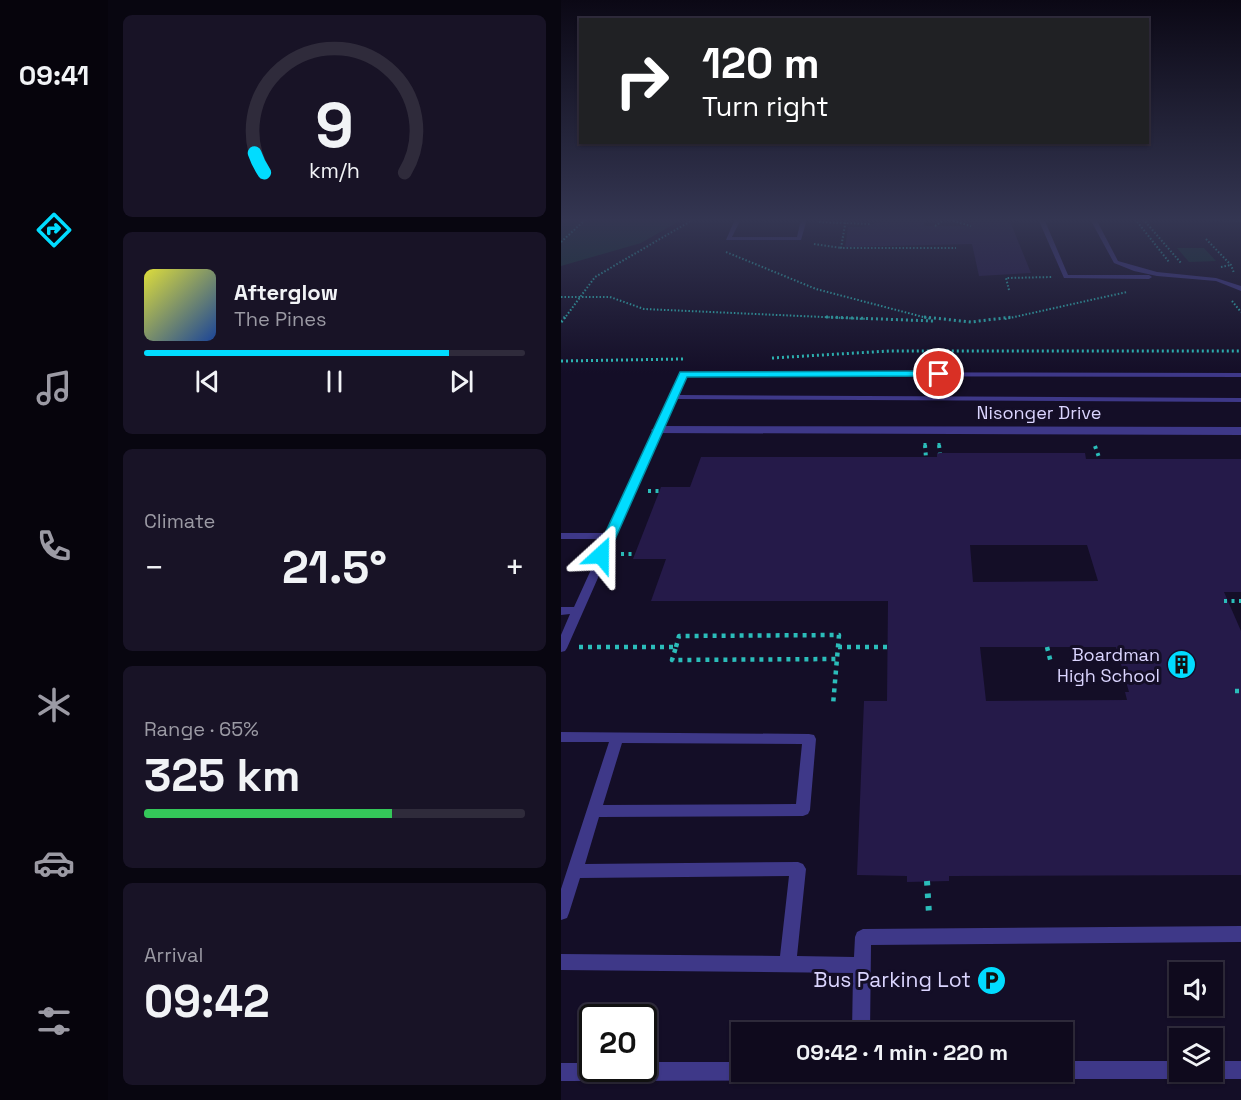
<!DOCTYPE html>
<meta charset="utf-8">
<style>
:root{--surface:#0f0a1d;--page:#181326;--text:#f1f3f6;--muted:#9b9aa4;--line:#2f2b3b;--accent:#01dcff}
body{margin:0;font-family:"Space Grotesk",sans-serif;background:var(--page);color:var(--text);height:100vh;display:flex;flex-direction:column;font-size:22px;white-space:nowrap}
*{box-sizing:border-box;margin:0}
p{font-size:20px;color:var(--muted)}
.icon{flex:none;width:33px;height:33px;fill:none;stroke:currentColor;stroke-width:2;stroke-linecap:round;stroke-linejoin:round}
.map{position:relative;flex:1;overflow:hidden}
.panel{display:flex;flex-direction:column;gap:15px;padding:15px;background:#080610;width:453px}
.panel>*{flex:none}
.top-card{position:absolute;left:18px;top:18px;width:570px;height:126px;border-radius:0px;box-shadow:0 2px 4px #0004,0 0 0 2px var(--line);background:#202124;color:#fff;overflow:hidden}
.fabs{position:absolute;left:608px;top:962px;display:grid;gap:12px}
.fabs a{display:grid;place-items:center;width:54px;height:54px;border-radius:0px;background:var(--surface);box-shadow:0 2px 4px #0004,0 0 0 2px var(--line);font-size:30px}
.speed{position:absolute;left:18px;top:1004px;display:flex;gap:12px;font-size:30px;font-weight:700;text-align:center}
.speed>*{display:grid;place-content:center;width:78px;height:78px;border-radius:50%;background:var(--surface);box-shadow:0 2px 4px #0004,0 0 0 2px var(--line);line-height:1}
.speed .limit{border:3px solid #111;border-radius:9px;background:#fff;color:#111}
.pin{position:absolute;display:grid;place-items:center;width:51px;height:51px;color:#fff;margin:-26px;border:3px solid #fff;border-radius:50%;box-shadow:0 2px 6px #0007}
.me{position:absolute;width:66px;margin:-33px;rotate:24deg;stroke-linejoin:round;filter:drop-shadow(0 0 4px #0008)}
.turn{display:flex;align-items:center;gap:21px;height:126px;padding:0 24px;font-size:27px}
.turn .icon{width:78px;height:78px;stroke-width:2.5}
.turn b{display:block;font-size:42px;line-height:51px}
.big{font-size:45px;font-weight:800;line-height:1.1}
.panel .widget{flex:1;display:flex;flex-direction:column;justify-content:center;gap:9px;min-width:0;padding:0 21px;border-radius:9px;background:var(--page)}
.panel .dial{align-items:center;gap:0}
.dial svg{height:156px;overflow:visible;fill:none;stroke:var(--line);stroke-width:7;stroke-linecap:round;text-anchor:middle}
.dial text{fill:var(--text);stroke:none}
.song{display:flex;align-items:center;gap:18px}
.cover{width:72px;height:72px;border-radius:9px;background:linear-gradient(135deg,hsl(60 70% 55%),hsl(220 70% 35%))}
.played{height:6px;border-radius:3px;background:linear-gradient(90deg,var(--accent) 80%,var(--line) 80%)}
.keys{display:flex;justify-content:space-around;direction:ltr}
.heat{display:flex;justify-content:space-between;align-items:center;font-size:33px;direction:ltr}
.charge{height:9px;border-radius:4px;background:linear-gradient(90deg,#34c759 65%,var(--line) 0)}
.trip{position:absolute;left:170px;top:1022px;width:342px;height:60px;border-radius:0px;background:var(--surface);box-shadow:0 2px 4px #0004,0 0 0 2px var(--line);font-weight:800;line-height:60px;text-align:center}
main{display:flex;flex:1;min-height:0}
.tabs{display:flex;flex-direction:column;width:108px;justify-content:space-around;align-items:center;background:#06040c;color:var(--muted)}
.tabs .icon{width:42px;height:42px}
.tabs .active{color:var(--accent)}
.tabs b{font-size:27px;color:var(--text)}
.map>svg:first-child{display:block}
.green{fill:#113132}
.building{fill:#251a49;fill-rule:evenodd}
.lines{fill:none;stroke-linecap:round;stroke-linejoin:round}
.path-far4{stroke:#2bbdba;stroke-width:2;stroke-dasharray:1.5 2;stroke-linecap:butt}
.path-far3{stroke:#2bbdba;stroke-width:3;stroke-dasharray:2 3;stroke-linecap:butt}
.path-far2{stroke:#2bbdba;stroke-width:4;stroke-dasharray:3 4.5;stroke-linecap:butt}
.path-far1{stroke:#2bbdba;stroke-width:4.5;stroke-dasharray:4 5;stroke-linecap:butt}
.path{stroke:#2bbdba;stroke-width:6;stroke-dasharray:4.5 8;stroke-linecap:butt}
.service{fill:#3e3888;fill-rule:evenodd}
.minor{fill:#3e3888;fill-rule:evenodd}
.route{fill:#01dcff;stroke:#018fa6;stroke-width:1.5}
.labels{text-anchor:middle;stroke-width:6;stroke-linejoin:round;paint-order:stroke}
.street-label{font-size:18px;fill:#dbd5ff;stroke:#140e27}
.poi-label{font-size:18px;fill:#dbd5ff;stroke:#140e27;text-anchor:end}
.near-poi-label{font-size:21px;fill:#dbd5ff;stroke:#140e27;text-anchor:end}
</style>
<main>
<nav class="tabs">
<b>09:41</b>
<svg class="icon active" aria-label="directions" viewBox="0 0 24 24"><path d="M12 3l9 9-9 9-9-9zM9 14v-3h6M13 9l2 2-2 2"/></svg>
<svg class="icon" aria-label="music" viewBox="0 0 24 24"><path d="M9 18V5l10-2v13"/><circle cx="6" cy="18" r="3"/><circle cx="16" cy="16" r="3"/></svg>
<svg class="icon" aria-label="phone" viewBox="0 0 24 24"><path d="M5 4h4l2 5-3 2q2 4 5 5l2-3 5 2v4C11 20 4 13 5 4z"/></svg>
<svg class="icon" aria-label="climate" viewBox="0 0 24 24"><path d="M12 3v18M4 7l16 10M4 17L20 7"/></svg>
<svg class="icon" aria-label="car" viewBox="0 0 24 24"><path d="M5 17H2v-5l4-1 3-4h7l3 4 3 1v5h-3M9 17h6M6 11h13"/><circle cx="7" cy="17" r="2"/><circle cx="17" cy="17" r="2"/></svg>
<svg class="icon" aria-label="filters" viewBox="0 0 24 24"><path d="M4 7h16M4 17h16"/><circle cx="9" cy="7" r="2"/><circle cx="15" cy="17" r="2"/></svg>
</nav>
<section class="panel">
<div class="widget dial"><svg viewBox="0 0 100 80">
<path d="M14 69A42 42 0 1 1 86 69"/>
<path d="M14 69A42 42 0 0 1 9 59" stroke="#01dcff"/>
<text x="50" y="56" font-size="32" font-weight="700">9</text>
<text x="50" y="72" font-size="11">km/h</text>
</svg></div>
<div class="widget">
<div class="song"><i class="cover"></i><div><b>Afterglow</b><p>The Pines</p></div></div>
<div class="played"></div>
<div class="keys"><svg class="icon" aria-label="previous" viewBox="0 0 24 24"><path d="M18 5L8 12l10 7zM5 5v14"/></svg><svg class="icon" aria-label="pause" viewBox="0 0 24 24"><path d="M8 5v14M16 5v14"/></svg><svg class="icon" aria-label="next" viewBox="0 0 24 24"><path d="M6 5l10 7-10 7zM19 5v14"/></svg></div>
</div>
<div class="widget"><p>Climate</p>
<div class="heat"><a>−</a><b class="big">21.5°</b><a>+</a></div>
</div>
<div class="widget"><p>Range · 65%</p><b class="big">325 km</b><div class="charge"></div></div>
<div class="widget"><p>Arrival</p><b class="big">09:42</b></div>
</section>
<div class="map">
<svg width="680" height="1100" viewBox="0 0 680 1100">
<rect width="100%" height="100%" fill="#140e27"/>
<path class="green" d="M0,219h122l-42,24 -80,23z
M616,248h27l12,13 -27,1z"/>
<path class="building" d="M327,219h36v7h47l-1,-7h39l22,54 -52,3 -7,-32 -127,3 3,-20h14z
M376,453h148l1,6h155v133h-17l17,39v244l-292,1v5l-42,1v-6l-50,-1 7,-174h23l1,-100h-237l15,-42h-33l28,-72h29l11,-30h236zM409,545h117l11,36 -125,1zM419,647h136l13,45h-4l2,8 -141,1z"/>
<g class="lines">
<path class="path-far4" d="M285,219l-5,29h115
M574,219l34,43
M582,219l38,44
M640,219l40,2
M389,220l21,6
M258,222l52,2
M374,226l9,-6h6
M645,239l25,26 3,8
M0,242l25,-23
M253,244l28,4
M165,252l90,37 115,30
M660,267l10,-2
M448,290l-3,-12 47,-1
M0,297h49l34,12 224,10
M671,301l9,11
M3,319l31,-42 99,-58
M444,319l122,-27"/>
<path class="path-far3" d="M265,317l108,4
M363,317l47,5 41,-5
M0,322l4,-5
M211,358l117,-7h352
M0,361l122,-2
M364,443v3
M378,443v3"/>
<path class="path-far2" d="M364,445l1,13
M378,445l1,8
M534,446l5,14
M87,491h11
M60,554h14
M663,601h17"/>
<path class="path-far1" d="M18,647h97l-4,13 165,-1
M115,647l3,-11 160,-1 -6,70
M277,647h50
M486,647l4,16
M674,691h6"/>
<path class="path" d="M366,881l2,33"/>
<path class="service" d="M174,219h6l-9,18h65l4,-18h6l-6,21h-75z
M481,219l3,2 23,54h81l3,2 -3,2 -85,-1 -25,-57z
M529,219h6l22,42 39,11 59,6 25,8v5l-25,-10 -59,-5 -23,-5 -20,-8z
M120,372l560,1v4l-554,-1 -8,19 562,3v4l-564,-3 -110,249 -2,3 -4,1v-17l9,-21 -9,1v-8h13l31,-68h-44v-6h47z
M0,732l248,2 5,1 2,4 -6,71 -2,4 -5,2 -204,1 -14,47 213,-2 5,2 3,5 -9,87 57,1 1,-20 2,-5 6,-3 378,-3v16l-370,3 -1,87h-18l1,-59 -292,-3v-16l219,2 9,-80 -209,2 -11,35 -2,5 -6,2v-31l48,-147h-48zM61,743l180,1 -6,60 -193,1z
M501,1061h117v10h9l-2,6 -7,2h-117l-7,-2 -2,-6h9z
M651,1061h29v18h-29l-7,-2 -2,-6h9z
M82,1062h98v9h201l-2,7 -7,2 -372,1v-18h32v5h50z"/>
<path class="minor" d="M96,426l584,1v8l-588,-2 -2,-3z"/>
</g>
<linearGradient id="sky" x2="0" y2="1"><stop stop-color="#0b0815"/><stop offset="0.59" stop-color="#343652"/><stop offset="1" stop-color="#343652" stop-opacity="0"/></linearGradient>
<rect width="680" height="373" fill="url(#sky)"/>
<path class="route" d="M378,371l5,3 -1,2 -256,1 -79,178 -7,4 -6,-4 85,-183z"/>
<defs>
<symbol id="building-disc" viewBox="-11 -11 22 22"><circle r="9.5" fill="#01dcff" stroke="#140e27"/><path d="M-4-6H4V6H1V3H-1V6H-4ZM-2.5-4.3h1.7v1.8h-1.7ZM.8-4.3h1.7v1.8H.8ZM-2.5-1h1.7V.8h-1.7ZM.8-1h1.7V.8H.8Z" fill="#111"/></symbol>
<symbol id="parking-disc" viewBox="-11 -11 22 22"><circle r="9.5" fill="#01dcff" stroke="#140e27"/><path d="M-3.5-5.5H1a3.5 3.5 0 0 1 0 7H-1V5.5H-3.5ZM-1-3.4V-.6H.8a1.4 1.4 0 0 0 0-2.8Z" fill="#111"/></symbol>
</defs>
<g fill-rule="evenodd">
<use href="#building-disc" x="604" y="648" width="33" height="33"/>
<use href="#parking-disc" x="414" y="964" width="33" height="33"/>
</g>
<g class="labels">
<g class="street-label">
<text x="478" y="419">Nisonger Drive</text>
</g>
<g class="poi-label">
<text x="599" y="661">Boardman<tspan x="599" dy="21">High School</tspan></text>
</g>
<g class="near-poi-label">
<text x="410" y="987">Bus Parking Lot</text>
</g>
</g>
</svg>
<div class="fabs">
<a><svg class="icon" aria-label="sound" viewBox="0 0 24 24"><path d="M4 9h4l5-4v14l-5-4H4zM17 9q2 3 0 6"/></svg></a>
<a><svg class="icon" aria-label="layers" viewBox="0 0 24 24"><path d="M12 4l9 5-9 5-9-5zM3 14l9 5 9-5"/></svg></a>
</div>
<div class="speed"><div class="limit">20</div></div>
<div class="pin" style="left:378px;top:374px;background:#d93025"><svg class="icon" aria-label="arrive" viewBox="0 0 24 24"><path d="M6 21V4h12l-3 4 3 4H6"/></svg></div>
<svg class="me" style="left:40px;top:555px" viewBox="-20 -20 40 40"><path d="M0-17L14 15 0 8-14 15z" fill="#01dcff" stroke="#fff" stroke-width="4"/></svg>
<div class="trip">09:42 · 1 min · 220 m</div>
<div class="top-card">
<div class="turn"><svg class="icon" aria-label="right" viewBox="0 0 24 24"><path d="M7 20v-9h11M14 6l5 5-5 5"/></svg><div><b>120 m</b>Turn right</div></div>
</div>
</div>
</main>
